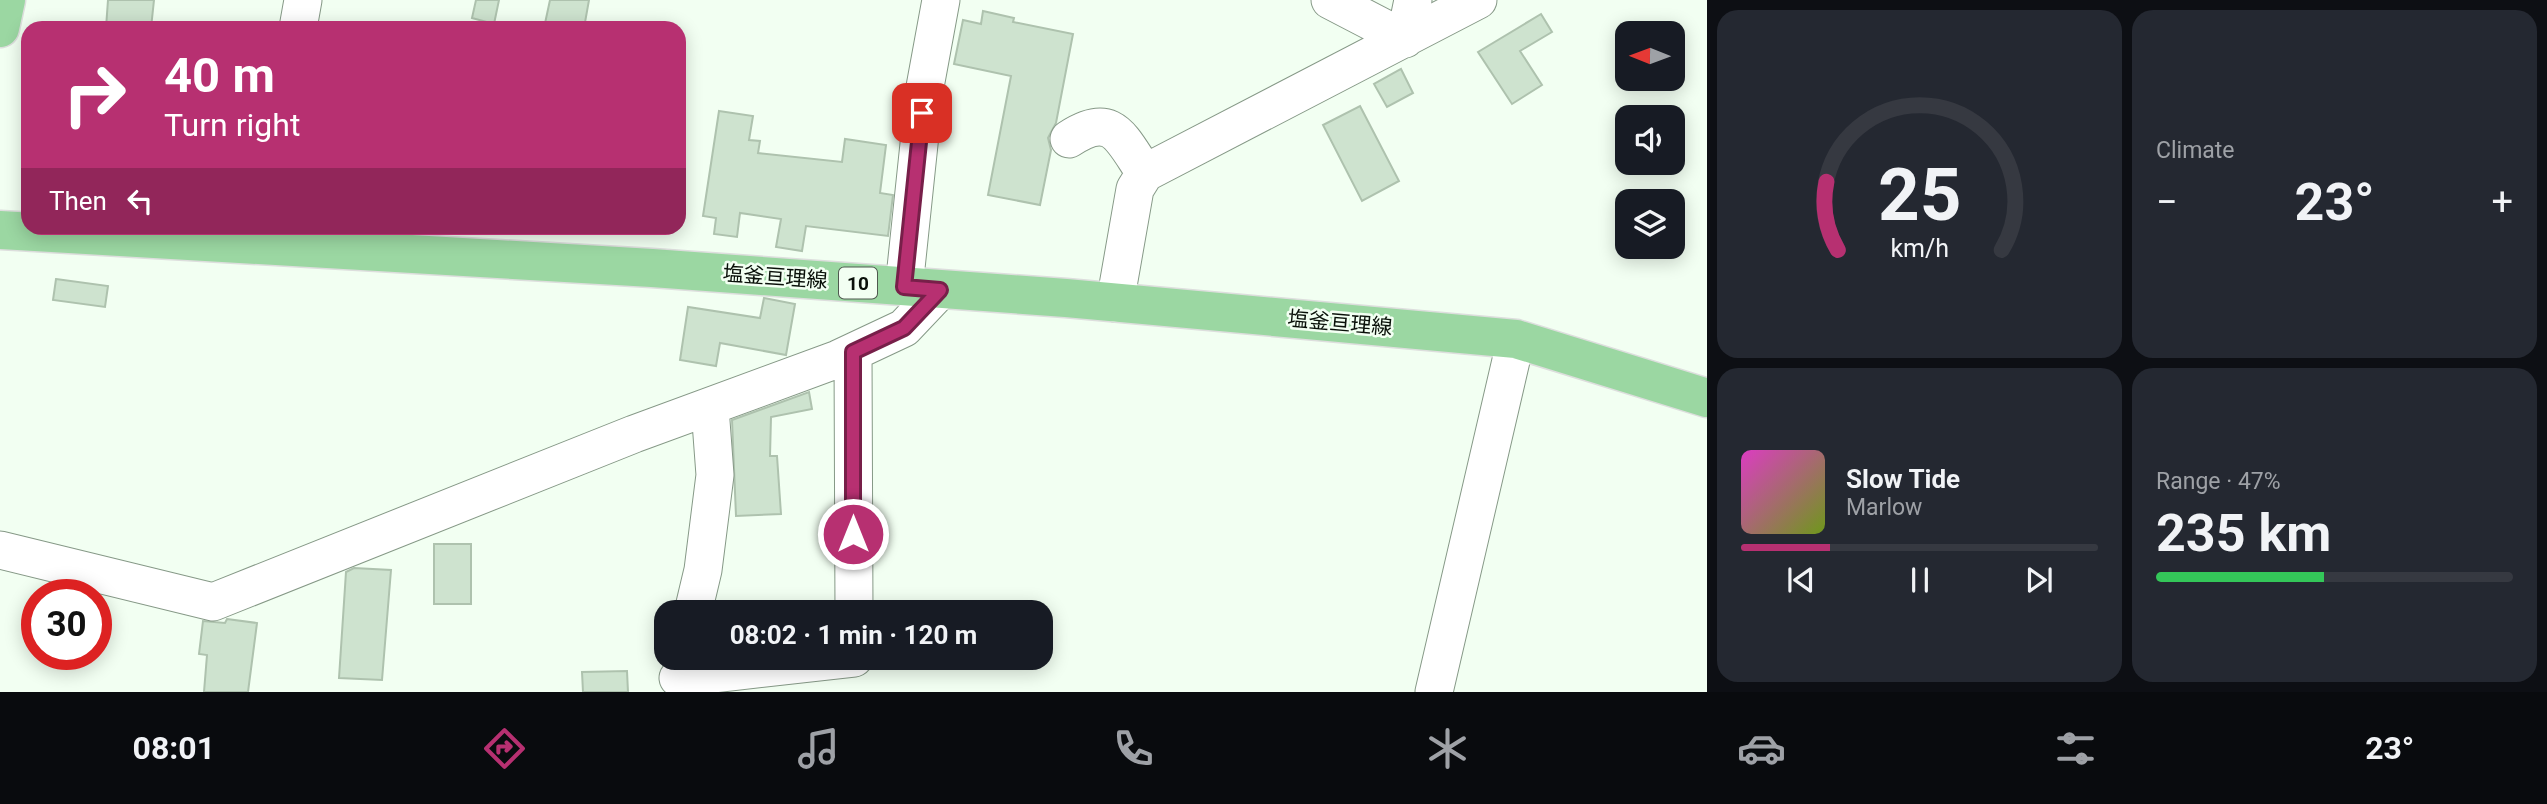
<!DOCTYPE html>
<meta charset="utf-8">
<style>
:root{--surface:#171b24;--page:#242831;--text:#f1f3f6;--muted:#9ea1a6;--line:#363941;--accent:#b73071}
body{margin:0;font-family:Roboto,"Noto Sans JP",sans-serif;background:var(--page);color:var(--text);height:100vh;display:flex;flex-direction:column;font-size:26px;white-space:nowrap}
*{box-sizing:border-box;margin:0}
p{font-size:23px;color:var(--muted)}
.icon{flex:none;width:38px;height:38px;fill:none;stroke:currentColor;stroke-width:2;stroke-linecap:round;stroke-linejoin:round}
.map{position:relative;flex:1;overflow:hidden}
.details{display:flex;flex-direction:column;gap:10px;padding:10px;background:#0d0f14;width:840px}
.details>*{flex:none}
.guide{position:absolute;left:21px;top:21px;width:665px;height:214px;border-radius:21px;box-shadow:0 4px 18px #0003;background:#b73071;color:#fff;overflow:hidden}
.needle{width:46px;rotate:271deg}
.buttons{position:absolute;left:1615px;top:21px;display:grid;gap:14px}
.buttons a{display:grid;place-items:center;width:70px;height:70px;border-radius:14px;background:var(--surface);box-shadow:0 4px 18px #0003;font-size:35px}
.speed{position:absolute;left:21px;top:579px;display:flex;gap:14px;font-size:35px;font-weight:700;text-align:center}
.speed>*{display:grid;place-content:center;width:91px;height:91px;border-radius:50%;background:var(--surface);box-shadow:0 4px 18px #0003;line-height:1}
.speed .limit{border:10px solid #d22;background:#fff;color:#111}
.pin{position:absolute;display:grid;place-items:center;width:60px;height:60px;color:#fff;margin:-30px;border-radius:14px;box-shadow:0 4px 10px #0006}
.me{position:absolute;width:77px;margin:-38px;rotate:0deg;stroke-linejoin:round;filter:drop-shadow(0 0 5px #0008)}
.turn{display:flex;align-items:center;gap:24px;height:147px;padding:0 28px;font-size:32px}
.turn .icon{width:91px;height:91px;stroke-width:2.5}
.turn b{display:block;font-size:49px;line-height:60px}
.then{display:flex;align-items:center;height:66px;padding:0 28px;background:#0003;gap:14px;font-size:26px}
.big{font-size:52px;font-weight:700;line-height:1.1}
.details .widget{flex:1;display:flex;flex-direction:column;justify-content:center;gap:10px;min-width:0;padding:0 24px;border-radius:21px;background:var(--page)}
.details .dial{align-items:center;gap:0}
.dial svg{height:182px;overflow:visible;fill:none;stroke:var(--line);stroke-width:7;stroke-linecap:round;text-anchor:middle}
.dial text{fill:var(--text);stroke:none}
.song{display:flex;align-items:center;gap:21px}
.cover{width:84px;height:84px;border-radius:10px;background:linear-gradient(135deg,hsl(310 70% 55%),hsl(80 70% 35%))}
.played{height:7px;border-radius:4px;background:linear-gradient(90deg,var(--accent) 25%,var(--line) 25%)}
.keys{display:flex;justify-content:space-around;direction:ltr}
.heat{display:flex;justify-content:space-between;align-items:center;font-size:38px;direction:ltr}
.charge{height:10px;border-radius:5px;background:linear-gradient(90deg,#34c759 47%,var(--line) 0)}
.details .tiles{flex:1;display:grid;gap:10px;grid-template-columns:repeat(2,1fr)}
.trip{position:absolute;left:654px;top:600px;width:399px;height:70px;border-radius:21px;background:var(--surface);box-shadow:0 4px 18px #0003;font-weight:700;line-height:70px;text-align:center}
.tabs{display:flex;height:112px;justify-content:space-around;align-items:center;background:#090b0e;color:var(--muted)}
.tabs .icon{width:49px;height:49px}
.tabs .selected{color:var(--accent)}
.tabs b{font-size:32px;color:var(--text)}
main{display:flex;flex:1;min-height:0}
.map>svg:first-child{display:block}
.building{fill:#cee3cf;stroke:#aec2ae;stroke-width:2}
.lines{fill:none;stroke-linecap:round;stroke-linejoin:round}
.minor-casing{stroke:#869987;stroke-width:39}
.major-casing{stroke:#dddedd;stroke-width:41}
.minor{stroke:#fff;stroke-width:37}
.major{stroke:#9bd7a2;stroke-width:38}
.route-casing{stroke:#771f49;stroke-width:18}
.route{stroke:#b73071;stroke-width:12}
.labels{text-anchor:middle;stroke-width:5;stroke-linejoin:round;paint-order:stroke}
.shield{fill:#f2fff2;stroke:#4f584f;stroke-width:2}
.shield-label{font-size:19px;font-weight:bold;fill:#091009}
.street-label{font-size:21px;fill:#091009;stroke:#f2fff2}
</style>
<main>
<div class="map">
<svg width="1707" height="692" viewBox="0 0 1707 692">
<rect width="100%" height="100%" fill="#f2fff2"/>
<path class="building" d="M108,0h46l-3,28h-45z
M476,0h23l-5,24 -22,-6z
M550,0h39l-5,28h-40z
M983,11l31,7 -1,4 60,12 -17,89 -8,15 3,12 -11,55 -52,-10 23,-119 -57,-12 9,-44 18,4z
M1541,14l11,18 -32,19 22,34 -30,19 -34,-52z
M1401,69l12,24 -26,14 -13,-23z
M1360,106l39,75 -37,20 -39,-76z
M719,111l34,5 -4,24 11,1 -2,12 84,9 3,-23 41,6 -6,48 13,2 -5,41 -82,-10 -4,25 -26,-4 5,-28 -41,-6 -3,24 -23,-3 2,-16 -13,-2z
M56,279l52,7 -3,21 -52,-7z
M764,298l31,6 -9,51 -66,-12 -4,23 -36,-6 8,-53 72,11z
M809,392l3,17 -41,8 -1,39h7l4,58 -45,2 -4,-96z
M434,544h37v60h-37z
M354,568l37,2 -9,110 -43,-2 7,-106z
M227,619l30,4 -9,69h-44l3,-37 -8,-1 4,-33 22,2z
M627,671l1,21h-45l-1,-20z"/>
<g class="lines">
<defs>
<path id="minor" d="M1330,0l75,39 8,-39
M298,28l5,-28
M1069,139c44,-29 52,-1 76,34
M904,287l21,-200 16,-87
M1115,303l20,-114 10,-16 333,-173
M853,352l1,260
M0,550l213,52 421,-168 204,-75 66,-31 36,-38
M693,612l10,-42 12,-95 -5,-67
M678,678l176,-20
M1434,692l82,-353"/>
<path id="major" d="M0,28l6,-28
M0,230l652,38 414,30 450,41 191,59"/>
</defs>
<use href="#minor" class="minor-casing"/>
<use href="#major" class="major-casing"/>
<use href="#minor" class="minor"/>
<use href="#major" class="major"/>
</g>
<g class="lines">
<defs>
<path id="route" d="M853,534v-182l51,-24 36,-38 -36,-3 18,-174"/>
</defs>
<use href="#route" class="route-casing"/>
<use href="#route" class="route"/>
</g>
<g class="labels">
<rect class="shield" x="839" y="267.5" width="38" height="31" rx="5"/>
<g class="shield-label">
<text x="858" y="290">10</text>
</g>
<g class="street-label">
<text transform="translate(775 277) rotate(4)" y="7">塩釜亘理線</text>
<text transform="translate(1340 323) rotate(5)" y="7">塩釜亘理線</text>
</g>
</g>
</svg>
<div class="buttons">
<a><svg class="needle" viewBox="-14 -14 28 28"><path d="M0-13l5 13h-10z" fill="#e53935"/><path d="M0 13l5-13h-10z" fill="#9ea1a6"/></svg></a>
<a><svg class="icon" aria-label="sound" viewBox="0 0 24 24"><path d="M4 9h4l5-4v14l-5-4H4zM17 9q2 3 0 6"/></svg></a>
<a><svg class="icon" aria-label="layers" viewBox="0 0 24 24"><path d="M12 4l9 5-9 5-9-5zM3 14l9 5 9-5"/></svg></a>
</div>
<div class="speed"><div class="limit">30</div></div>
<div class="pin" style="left:922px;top:113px;background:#d93025"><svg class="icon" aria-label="arrive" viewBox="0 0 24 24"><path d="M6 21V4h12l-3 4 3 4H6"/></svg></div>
<svg class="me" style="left:853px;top:534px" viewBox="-20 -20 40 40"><circle r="17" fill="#b73071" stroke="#fff" stroke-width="3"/><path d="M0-11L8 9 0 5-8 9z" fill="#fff"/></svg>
<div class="trip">08:02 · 1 min · 120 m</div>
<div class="guide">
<div class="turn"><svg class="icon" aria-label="right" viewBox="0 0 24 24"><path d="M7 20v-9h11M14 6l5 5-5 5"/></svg><div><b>40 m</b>Turn right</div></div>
<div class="then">Then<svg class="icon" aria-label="left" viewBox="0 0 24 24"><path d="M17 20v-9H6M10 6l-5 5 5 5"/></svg></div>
</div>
</div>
<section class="details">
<div class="tiles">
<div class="widget dial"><svg viewBox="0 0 100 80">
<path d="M14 69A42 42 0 1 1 86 69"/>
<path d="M14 69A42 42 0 0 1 9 39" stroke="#b73071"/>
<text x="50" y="56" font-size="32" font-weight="700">25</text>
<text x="50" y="72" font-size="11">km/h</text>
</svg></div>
<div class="widget"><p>Climate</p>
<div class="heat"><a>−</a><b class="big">23°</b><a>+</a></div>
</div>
<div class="widget">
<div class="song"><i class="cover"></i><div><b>Slow Tide</b><p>Marlow</p></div></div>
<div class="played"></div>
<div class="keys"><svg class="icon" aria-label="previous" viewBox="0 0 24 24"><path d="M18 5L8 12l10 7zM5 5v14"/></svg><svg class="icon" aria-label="pause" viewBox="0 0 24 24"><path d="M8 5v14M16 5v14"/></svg><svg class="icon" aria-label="next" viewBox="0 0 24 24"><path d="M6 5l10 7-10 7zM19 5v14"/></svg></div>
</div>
<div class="widget"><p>Range · 47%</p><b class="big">235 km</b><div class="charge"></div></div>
</div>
</section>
</main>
<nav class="tabs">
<b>08:01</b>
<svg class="icon selected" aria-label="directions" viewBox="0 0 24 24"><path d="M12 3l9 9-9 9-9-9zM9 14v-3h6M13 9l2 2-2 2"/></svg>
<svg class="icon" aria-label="music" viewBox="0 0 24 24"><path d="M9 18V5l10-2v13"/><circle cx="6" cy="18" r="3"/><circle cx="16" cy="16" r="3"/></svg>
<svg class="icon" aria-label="phone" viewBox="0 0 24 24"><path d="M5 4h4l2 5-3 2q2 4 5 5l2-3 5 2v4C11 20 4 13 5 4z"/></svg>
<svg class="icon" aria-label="climate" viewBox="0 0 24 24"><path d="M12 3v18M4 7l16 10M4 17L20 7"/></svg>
<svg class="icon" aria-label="car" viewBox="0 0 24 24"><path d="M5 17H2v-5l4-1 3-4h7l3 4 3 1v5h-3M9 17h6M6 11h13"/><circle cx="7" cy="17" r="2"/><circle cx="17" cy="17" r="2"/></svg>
<svg class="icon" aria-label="filters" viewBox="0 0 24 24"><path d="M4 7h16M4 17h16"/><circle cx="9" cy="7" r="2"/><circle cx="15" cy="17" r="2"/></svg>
<b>23°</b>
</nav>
